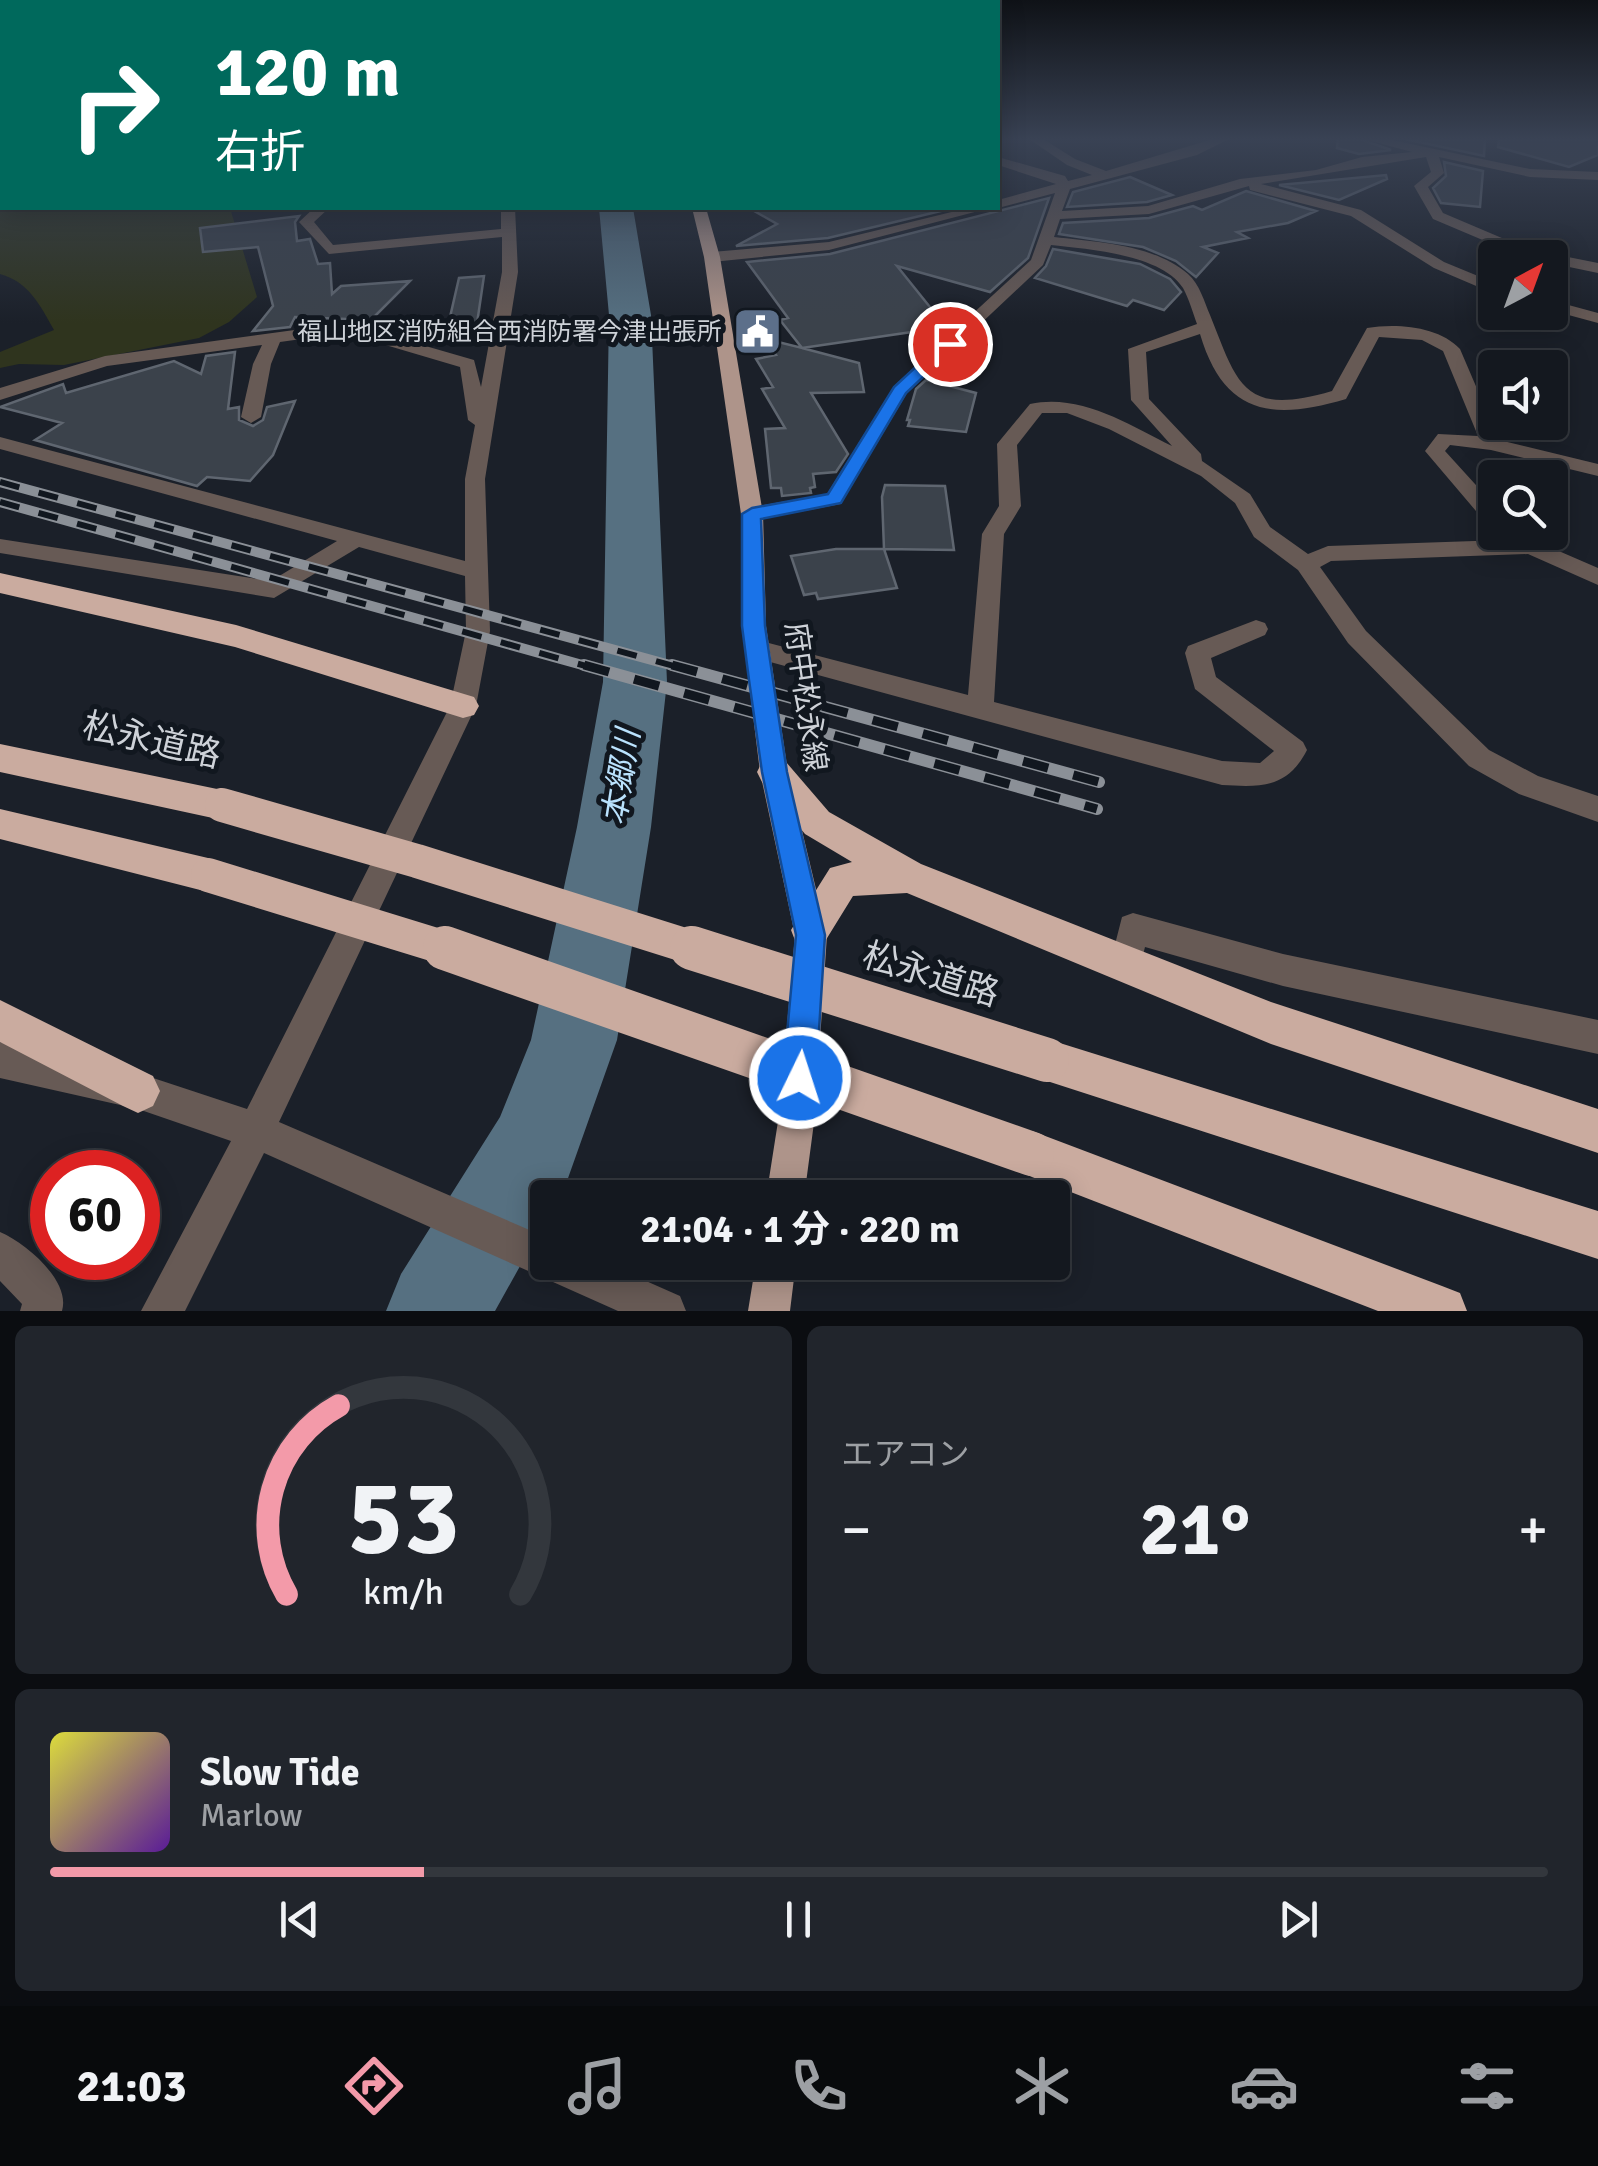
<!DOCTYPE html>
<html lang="ja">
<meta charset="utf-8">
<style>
:root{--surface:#14181f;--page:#21252c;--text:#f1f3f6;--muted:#9da0a4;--line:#33373d;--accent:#f39aa9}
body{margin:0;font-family:Signika,"Noto Sans JP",sans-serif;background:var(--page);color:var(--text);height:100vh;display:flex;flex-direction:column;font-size:38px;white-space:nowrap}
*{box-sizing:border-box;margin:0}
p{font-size:32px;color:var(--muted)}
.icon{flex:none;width:55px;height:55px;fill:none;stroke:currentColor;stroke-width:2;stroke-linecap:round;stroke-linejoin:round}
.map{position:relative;height:1311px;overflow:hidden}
.side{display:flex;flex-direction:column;gap:15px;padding:15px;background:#0b0d11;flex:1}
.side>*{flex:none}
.hud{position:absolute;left:0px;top:0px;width:1000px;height:210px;box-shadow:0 5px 25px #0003,0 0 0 2px var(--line);background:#00695c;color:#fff;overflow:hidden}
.needle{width:65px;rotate:41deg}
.buttons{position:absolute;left:1478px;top:240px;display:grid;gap:20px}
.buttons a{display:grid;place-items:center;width:90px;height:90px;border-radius:10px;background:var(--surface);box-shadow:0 5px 25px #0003,0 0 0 2px var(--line);font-size:50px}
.speed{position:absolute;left:30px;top:1150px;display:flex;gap:20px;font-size:50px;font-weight:700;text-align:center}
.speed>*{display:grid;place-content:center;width:130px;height:130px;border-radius:50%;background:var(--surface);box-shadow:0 5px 25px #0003,0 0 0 2px var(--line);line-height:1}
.speed .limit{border:15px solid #d22;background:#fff;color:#111}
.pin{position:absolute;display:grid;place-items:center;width:85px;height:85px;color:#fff;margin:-42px;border:5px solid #fff;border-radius:50%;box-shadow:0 2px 10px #0007}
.me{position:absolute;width:110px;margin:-55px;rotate:4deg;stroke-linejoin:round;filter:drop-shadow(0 0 8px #0008)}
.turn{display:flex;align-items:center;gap:35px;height:210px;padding:0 50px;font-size:45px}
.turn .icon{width:130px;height:130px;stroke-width:2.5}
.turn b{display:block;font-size:70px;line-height:85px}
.big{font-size:75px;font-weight:700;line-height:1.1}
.side .tile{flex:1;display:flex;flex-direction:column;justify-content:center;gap:15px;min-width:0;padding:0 35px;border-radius:15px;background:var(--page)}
.side .dial{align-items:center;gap:0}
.dial svg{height:260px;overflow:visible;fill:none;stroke:var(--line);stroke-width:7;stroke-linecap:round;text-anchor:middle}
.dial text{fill:var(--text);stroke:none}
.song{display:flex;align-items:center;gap:30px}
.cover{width:120px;height:120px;border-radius:15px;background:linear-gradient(135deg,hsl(60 70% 55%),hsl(270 70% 35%))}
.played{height:10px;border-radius:5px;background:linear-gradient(90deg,var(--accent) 25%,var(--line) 25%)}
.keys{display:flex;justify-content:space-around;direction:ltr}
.heat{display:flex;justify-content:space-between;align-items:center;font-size:55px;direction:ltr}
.side .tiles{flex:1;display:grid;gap:15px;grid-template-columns:1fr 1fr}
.tile:last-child{grid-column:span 2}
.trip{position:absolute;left:530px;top:1180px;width:540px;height:100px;border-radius:10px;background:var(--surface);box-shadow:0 5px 25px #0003,0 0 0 2px var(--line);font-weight:700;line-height:100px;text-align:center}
.dock{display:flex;height:160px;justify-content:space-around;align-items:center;background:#080a0c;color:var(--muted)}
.dock .icon{width:70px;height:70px}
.dock .current{color:var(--accent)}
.dock b{font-size:45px;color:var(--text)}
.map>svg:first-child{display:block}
.green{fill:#2f341e}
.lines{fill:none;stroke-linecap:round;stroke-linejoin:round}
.river{fill:#567081;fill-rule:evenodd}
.building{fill:#3b424b;stroke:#5f6670;stroke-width:2.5}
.minor{fill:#675a55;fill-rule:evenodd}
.major{fill:#ae948a;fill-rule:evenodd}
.highway{fill:#caab9f;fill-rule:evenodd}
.rail-far1-casing{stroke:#8b9097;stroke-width:10}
.rail-casing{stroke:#8b9097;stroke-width:12}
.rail-far1{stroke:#11171f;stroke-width:6;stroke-dasharray:20;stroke-linecap:butt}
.rail{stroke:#11171f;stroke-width:9;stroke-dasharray:26;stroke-linecap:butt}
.highway-bridge-far1{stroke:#caab9f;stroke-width:34}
.highway-bridge{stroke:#caab9f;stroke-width:44}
.route{fill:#1a73e8;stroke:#114b97;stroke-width:2.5}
.labels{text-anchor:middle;stroke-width:10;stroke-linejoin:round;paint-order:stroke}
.far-poi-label{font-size:25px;fill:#ced2d8;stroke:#11171f;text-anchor:end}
.street-label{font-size:30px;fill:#ced2d8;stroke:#11171f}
.water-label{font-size:32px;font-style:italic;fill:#bae2fd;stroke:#11171f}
.near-street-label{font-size:35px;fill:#ced2d8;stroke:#11171f}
</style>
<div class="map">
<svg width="1598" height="1311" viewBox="0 0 1598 1311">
<rect width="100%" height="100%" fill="#1b2029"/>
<path class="green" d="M0,139l2,69h228l27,89 -28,25 -30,16 -135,27 -45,-1 -19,4v-16l54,-22c-14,-25 -25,-48 -54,-56z"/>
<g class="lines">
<path class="river" d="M599,208h34l18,107 16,367 -16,145 -34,213 -50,141 -9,17h-10v18l-53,95h-109l15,-37 99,-157 31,-77 46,-213 26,-145 6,-367z"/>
</g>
<path class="building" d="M1338,139h22l31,11 -32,4 -22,-6z
M1405,139h80l-1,17z
M1499,139h99v16l-29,12 -71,-20z
M1444,162l39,9 -3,36 -39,-4 -8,-15 13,-12z
M1386,175l1,4 -48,21 -60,-15z
M1130,177l42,18 -25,7 -80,5 6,-15z
M1246,191l70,20 -28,12 -51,9 11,6 -45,9 15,6 -22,24 -20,-16 -33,-14 -84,-13 4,-11 86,-5 44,-12 9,4z
M1049,198l-21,60 -38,34 -93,-26 49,61 -144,21 57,15 5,29 -53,1 37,61 -12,18 -23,2 2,13 -5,1 1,5 -29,3 -1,-8h-10l-6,-59 20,-1 -23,-39 11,-2 -17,-28 20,-4 -10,-16 36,9 -22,-28 8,-2 -41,-56 83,-8z
M749,208h196v2l-117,28 -92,8 41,-22z
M299,216l-4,6 2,19 13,-2 8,25 12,-1 2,31 9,-8 69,-5 -44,44 -19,-6 -52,-2 -5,10 -37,4 20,-25 -15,-59 -55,5 -3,-24z
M1053,249l87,15 30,15 11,13 -17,18 -31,-10 -6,6 -92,-28 11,-12z
M484,276l-9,61 -30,2 14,-61z
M235,352l-7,57 11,-2v13l14,6 10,-6 4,-13 28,-6 -22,54 -23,26 -43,-4 -10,9 -162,-46 27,-17 -62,-16 63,-23 3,9 108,-32 27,13 5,-18z
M926,380l50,13 -10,39 -58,-6 2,-6h-3l9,-31z
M885,485l60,1 9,64 -70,-1 13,39 -79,11 -2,-6 -12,2 -13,-39 45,-7h48l-2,-52z"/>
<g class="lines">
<path class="minor" d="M1029,139h14l32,20 31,12 107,-32h16l-32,16 -127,34 -8,22 86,-5 92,-27 76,-9 46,-13 50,-5 -48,-13h23l143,30 68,3v8l-68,-3 -91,-20 5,16 -16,14 15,26 85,36 70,14v10l-48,-10v-5l-32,-3 -85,-36 -19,-33 17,-14 -5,-15 -165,27 100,26 83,52 51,21v11l-61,-26 -83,-52 -101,-26 -1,-4 -100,28 -89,5 -6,18c43,5 99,7 134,37 12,11 16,27 22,41 28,70 33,102 122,76l35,-63c29,-5 72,-2 93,21l39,91 99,24v12l-107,-26 -41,-5 -5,6 50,55v20l-8,-2 -62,-73 13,-17 40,2 -35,-85 -21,-11 -43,-3 -33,62c-74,22 -122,16 -146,-65l-54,18 3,47 52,55 1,7 48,33 20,33 38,27 20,-8 203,-7 67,29v17l-70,-31 -197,7 -11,6 46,64 123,119 49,26 60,20v26l-79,-28 -50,-28 -121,-123 -50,-73 -44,-33 -19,-34 -34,-27 -92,-47 -42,-16h-25l-25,32 4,61 -17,28 -10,168 228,59 38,2 14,-12 -79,-62 -10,-36 3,-7 68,-26 9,3 3,6 -3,6 -54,23 5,19 87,65 4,8c-20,39 -47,37 -85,35l-474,-129 -3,-7 3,-7 9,-2 211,55 14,-161 17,-28 -2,-62 33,-40c50,-11 98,20 142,42l-41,-46 -3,-51 69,-25c-4,-11 -8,-25 -14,-36 -22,-34 -96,-39 -132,-43l-8,20 -136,128 -66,111 -89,17 -11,-7 11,-7 75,-13 67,-108 137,-126 24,-67 -57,15v-8l58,-16 -58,-19v-8l67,19 3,5 24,-6 -25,-10z
M314,208h15l-15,14 19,23 168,-16v-21h14l3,64 -33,207 5,152 -14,75 -197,416 269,116v24h55l77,34 6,15h-68l-354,-158 -79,158h-44l90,-170 -93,-32 -138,-31v-36l138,31 109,36 203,-403 16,-75 -1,-55 -106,-29 -85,51 -274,-45v-14l271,42 66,-40 -337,-92v-12l465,124v-82l10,-54 -7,-5 -8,-53 -115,-34 -65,9 -9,22 -10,53 -10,6 -10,-6 12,-53 9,-19 -155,21 -107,34v-12l105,-32 241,-33 128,37 7,27 21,-115v-35l-173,17 -30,-32z
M968,208h22l-161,42 -117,12 -8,-5 8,-5 117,-10z
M1550,300l48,13v10l-48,-13z
M1133,913l150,41 315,66v34l-315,-68 -138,-39 -7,28 -12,5 -12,-5 -4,-11 12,-47z
M0,1232c26,11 71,49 62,79h-42l2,-7 -22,-23z"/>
<path class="major" d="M692,208h14l14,49 43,257 3,112 22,146 39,163 -12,180 -11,83h-38l13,-83 16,-180 -35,-163 -18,-146 -1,-112 -37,-257z
M756,1262h40l-6,49h-42z"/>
<path class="highway" d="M0,573l236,52 238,72 5,9 -5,9 -11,3 -228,-71 -235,-54z
M0,744l222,46 12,4 5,11 -5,11 -12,4 -222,-48z
M774,758l12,4 43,50 92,52 350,138 327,107v44l-327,-109 -364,-151 -54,3 -29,47 -14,5 -14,-5 -5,-13 39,-62 22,-6 -47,-28 -43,-52 -5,-10 5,-10z
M0,809l208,49 13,5 5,12 -5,12 -13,5 -208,-53z
M0,1000l153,76 7,15 -7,15 -15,7 -15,-7 -123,-64z
M1047,1039l551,172v48l-551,-178 -15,-6 -6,-15 6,-15z
M1032,1131l410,155 18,7 7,18h-89l-346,-134 -16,-7 -7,-16 7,-16z"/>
<defs>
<path id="rail-far1" d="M0,482l681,186
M0,502l593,166"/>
<path id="rail" d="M584,665l513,144
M672,665l427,117"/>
</defs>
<use href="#rail-far1" class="rail-far1-casing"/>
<use href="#rail" class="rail-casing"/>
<use href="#rail-far1" class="rail-far1"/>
<use href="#rail" class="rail"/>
<path class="highway-bridge-far1" d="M222,805l195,56 283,89
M208,875l244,75"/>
<path class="highway-bridge" d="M445,948l587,206
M692,948l355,112"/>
</g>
<linearGradient id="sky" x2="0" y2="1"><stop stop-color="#0f1217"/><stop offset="0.43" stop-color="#394254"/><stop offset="1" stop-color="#394254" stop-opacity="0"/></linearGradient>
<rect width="1598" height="323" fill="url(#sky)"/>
<path class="route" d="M945,340l13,4 -52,49 -65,110 -80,16 4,107 8,54 14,92 38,163 -9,143 -5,12 -11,5 -12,-5 -5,-12 13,-143 -34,-163 -13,-92 -7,-54v-112l10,-6 76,-14 66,-107z"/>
<defs>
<symbol id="civic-square" viewBox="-11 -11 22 22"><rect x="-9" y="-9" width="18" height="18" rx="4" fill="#5c6f8a" stroke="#11171f"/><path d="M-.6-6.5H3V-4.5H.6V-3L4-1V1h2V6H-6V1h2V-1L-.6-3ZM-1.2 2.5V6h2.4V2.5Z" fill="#fff"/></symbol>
</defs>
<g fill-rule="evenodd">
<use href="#civic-square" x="730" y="304" width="55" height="55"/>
</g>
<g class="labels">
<g class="far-poi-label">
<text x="722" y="340">福山地区消防組合西消防署今津出張所</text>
</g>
<g class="street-label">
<text transform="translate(806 697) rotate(82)" y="10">府中松永線</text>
</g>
<g class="water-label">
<text transform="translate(621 777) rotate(-81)" y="11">本郷川</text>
</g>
<g class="near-street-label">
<text transform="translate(152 740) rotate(13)" y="12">松永道路</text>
<text transform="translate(931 974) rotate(17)" y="12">松永道路</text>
</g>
</g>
</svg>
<div class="buttons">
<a><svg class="needle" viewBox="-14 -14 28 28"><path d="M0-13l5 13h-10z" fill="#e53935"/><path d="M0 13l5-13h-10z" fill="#9da0a4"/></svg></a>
<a><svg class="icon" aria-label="sound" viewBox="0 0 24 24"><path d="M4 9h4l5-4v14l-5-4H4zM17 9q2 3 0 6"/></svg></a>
<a><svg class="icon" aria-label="search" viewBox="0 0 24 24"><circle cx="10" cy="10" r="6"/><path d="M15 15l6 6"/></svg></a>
</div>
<div class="speed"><div class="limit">60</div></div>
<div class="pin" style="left:950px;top:344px;background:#d93025"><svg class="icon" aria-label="arrive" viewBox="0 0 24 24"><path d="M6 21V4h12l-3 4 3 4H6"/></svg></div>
<svg class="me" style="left:800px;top:1078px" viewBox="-20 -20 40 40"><circle r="17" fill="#1a73e8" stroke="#fff" stroke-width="3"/><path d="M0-11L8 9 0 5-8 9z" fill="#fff"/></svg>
<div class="trip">21:04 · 1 分 · 220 m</div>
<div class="hud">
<div class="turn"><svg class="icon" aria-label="right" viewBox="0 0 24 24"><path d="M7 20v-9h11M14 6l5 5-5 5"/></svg><div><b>120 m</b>右折</div></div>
</div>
</div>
<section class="side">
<div class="tiles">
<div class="tile dial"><svg viewBox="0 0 100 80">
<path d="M14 69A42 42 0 1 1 86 69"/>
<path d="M14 69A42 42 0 0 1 30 11" stroke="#f39aa9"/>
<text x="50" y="56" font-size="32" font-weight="700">53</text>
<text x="50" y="72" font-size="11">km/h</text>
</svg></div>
<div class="tile"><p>エアコン</p>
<div class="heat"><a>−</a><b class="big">21°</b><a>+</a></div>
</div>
<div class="tile">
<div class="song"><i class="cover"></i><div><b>Slow Tide</b><p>Marlow</p></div></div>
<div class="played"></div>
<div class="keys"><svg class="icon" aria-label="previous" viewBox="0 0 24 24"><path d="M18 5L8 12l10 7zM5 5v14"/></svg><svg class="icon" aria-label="pause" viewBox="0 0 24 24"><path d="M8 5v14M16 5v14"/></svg><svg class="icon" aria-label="next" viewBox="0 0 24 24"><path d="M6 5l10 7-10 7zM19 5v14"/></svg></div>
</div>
</div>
</section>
<nav class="dock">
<b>21:03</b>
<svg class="icon current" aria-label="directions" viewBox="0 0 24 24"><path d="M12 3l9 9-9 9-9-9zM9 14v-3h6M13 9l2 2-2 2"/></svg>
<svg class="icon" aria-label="music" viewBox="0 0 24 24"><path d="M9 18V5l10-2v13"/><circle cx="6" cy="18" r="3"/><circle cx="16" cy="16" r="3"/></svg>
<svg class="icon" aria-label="phone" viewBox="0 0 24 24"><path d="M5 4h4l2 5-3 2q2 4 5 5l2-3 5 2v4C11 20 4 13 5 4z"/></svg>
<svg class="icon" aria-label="climate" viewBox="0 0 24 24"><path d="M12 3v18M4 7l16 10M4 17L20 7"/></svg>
<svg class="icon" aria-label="car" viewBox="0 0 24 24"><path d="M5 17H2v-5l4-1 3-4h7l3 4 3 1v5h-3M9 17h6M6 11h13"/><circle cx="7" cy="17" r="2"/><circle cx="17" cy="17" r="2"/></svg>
<svg class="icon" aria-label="filters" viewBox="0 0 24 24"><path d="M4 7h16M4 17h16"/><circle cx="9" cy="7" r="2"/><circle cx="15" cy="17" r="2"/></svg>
</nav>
